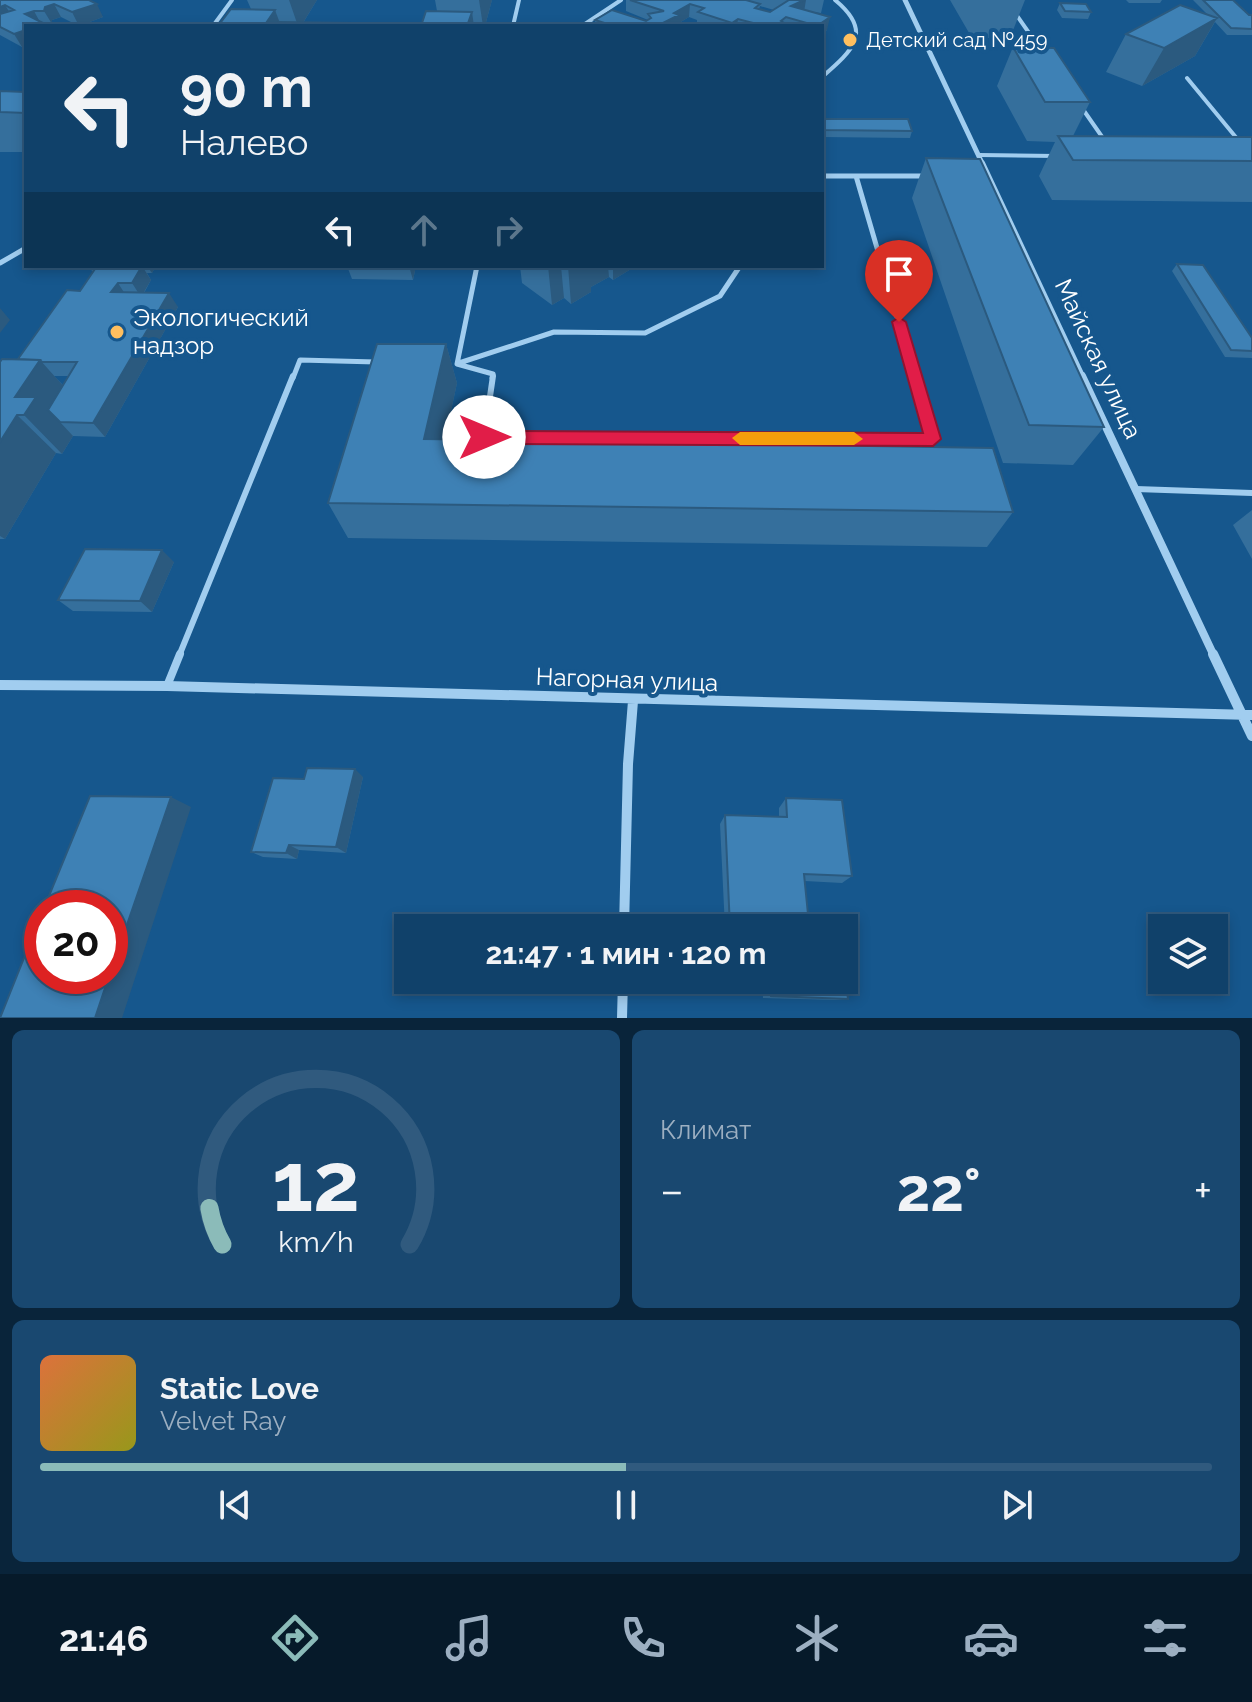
<!DOCTYPE html>
<html lang="ru">
<meta charset="utf-8">
<style>
:root{--surface:#10416a;--page:#194870;--text:#f1f3f6;--muted:#9cafc1;--line:#305a7e;--accent:#8bbbb9}
body{margin:0;font-family:Raleway,sans-serif;background:var(--page);color:var(--text);height:100vh;display:flex;flex-direction:column;font-size:30px;white-space:nowrap}
*{box-sizing:border-box;margin:0}
p{font-size:26px;color:var(--muted)}
.icon{flex:none;width:44px;height:44px;fill:none;stroke:currentColor;stroke-width:2;stroke-linecap:round;stroke-linejoin:round}
.map{position:relative;height:1018px;overflow:hidden}
.panel{display:flex;flex-direction:column;gap:12px;padding:12px;background:#09243a;flex:1}
.panel>*{flex:none}
.guide{position:absolute;left:24px;top:24px;width:800px;height:244px;border-radius:0px;box-shadow:0 4px 12px #0003,0 0 0 2px var(--line);background:#10416a;color:var(--text);overflow:hidden}
.buttons{position:absolute;left:1148px;top:914px;display:grid;gap:16px}
.buttons a{display:grid;place-items:center;width:80px;height:80px;border-radius:0px;background:var(--surface);box-shadow:0 4px 12px #0003,0 0 0 2px var(--line);font-size:40px}
.speed{position:absolute;left:24px;top:890px;display:flex;gap:16px;font-size:40px;font-weight:700;text-align:center}
.speed>*{display:grid;place-content:center;width:104px;height:104px;border-radius:50%;background:var(--surface);box-shadow:0 4px 12px #0003,0 0 0 2px var(--line);line-height:1}
.speed .limit{border:12px solid #d22;background:#fff;color:#111}
.pin{position:absolute;display:grid;place-items:center;width:68px;height:68px;color:#fff;margin:-82px -34px;border-radius:50% 50% 50% 0;rotate:-45deg;box-shadow:0 0 8px #0007}
.pin .icon{rotate:45deg}
.me{position:absolute;width:88px;margin:-44px;rotate:90deg;stroke-linejoin:round;filter:drop-shadow(0 0 6px #0008)}
.turn{display:flex;align-items:center;gap:28px;height:168px;padding:0 24px;font-size:36px}
.turn .icon{width:104px;height:104px;stroke-width:2.5}
.turn b{display:block;font-size:56px;line-height:68px}
.lanes{display:flex;align-items:center;height:76px;padding:0 24px;background:#0003;justify-content:center;gap:40px;direction:ltr}
.lanes .off{opacity:.35}
.big{font-size:60px;font-weight:700;line-height:1.1}
.panel .widget{flex:1;display:flex;flex-direction:column;justify-content:center;gap:12px;min-width:0;padding:0 28px;border-radius:12px;background:var(--page)}
.panel .dial{align-items:center;gap:0}
.dial svg{height:208px;overflow:visible;fill:none;stroke:var(--line);stroke-width:7;stroke-linecap:round;text-anchor:middle}
.dial text{fill:var(--text);stroke:none}
.song{display:flex;align-items:center;gap:24px}
.cover{width:96px;height:96px;border-radius:12px;background:linear-gradient(135deg,hsl(20 70% 55%),hsl(60 70% 35%))}
.played{height:8px;border-radius:4px;background:linear-gradient(90deg,var(--accent) 50%,var(--line) 50%)}
.keys{display:flex;justify-content:space-around;direction:ltr}
.heat{display:flex;justify-content:space-between;align-items:center;font-size:44px;direction:ltr}
.panel .tiles{flex:1;display:grid;gap:12px;grid-template-columns:1fr 1fr}
.widget:last-child{grid-column:span 2}
.trip{position:absolute;left:394px;top:914px;width:464px;height:80px;border-radius:0px;background:var(--surface);box-shadow:0 4px 12px #0003,0 0 0 2px var(--line);font-weight:700;line-height:80px;text-align:center}
.dock{display:flex;height:128px;justify-content:space-around;align-items:center;background:#061a2a;color:var(--muted)}
.dock .icon{width:56px;height:56px}
.dock .selected{color:var(--accent)}
.dock b{font-size:36px;color:var(--text)}
.map>svg:first-child{display:block}
.lines{fill:none;stroke-linecap:round;stroke-linejoin:round}
.lane-far3{stroke:#a1cdef;stroke-width:4}
.lane-far2{stroke:#a1cdef;stroke-width:5}
.lane-far1{stroke:#a1cdef;stroke-width:6}
.lane{stroke:#a1cdef;stroke-width:8}
.street-far3{stroke:#a1cdef;stroke-width:5}
.street-far2{stroke:#a1cdef;stroke-width:6}
.street-far1{stroke:#a1cdef;stroke-width:8}
.street{stroke:#a1cdef;stroke-width:10}
.wall{fill:#356f9c;fill-rule:evenodd}
.shaded-wall{fill:#2b5a7f}
.building{fill:#3e81b5;stroke:#2b5a7f;stroke-width:2}
.route{fill:#e11d48;stroke:#92132f;stroke-width:2}
.slow{fill:#f59e0b}
.poi-dot{fill:#ffbf5f;stroke:#16578d;stroke-width:3}
.labels{text-anchor:middle;stroke-width:8;stroke-linejoin:round;paint-order:stroke}
.far-poi-label{font-size:20px;fill:#fff;stroke:#16578d;text-anchor:start}
.poi-label{font-size:24px;fill:#fff;stroke:#16578d;text-anchor:start}
.street-label{font-size:24px;fill:#fff;stroke:#16578d}
</style>
<div class="map">
<svg width="1252" height="1018" viewBox="0 0 1252 1018">
<rect width="100%" height="100%" fill="#16578d"/>
<g class="lines">
<path class="lane-far3" d="M1006,0l37,53
M213,26l19,-26
M513,26l6,-26
M582,26l39,-26
M822,77c31,-27 52,-45 13,-77
M1187,78l52,63
M1082,108l23,33
M979,155l77,1"/>
<path class="lane-far2" d="M822,176h104
M856,176l59,202
M0,263l26,-15
M477,266l-20,98 36,10 -1,4
M459,363l95,-31 91,1 75,-37 20,-30
M293,378l7,-18 76,2"/>
<path class="lane-far1" d="M493,376l-9,61 449,2 -18,-63
M1136,489l116,4
M179,656l114,-280"/>
<path class="lane" d="M167,686l13,-32"/>
<path class="street-far3" d="M905,0l78,165"/>
<path class="street-far2" d="M982,163l101,215"/>
<path class="street-far1" d="M1082,376l132,280"/>
<path class="street" d="M1213,654l39,82
M0,685l167,1 1085,29
M624,928l4,-164 5,-63
M622,1018l1,-38"/>
</g>
<path class="wall" d="M0,0h89l14,17 -24,9 -18,-9 -9,3v4h-8l1,2h-19l-4,21 -22,-12z
M247,0h70l-14,23 -85,3 33,-17z
M435,0h57l-7,26h-104l41,-3 15,-12z
M626,0h198l-3,13 -8,-1 14,18 -5,4v-8h-122l-3,-1v-5l-8,-3 -10,6v3h-84v-6l51,1 2,-1 -22,-9zM760,6l14,4 -4,2 -11,-3z
M950,0h75l-15,38h-38z
M1126,0h36l-2,3h-31z
M1193,0h40l16,15h3v20h-25l-12,-13 -20,34 -53,30 -36,-14 20,-38 81,-20z
M1060,3l31,9 -3,7 -26,-1 -5,-8z
M1013,47l77,55 -17,34 179,1v65l-200,-2 -13,-24 16,-34 -28,-1 -30,-55z
M0,91l26,1v60h-26z
M822,119l90,12 -2,7 -88,-1z
M926,158l178,269 -31,38 -70,-2 -91,-265z
M1177,264l75,74v20l-27,-1 -53,-86z
M88,266h68l-4,7h-5l4,7 -7,13 34,14 -73,130 -32,-1 -11,18 -6,-1 -51,86h-5v-177l18,-3 62,-68 13,-19zM54,376h15l-6,9z
M347,266h69l-3,14 -61,-1z
M520,266h116l-23,14 -4,-3 -18,10v5l-20,12 -7,-6 -12,7 -30,-22z
M446,344l11,39 -12,56 568,73 -26,35 -639,-9 -20,-35z
M1252,510v49l-19,-34z
M174,562l-22,50 -79,-1 -15,-11z
M363,777l-17,76 -47,-3 -2,9 -34,-2 -12,-5 53,-73z
M786,798l66,78 -10,7 -37,-2 3,33 31,14h-114l-5,-104 5,-9 54,2v-9z
M762,980h82l4,19 -12,1 -73,-2z"/>
<path class="shaded-wall" d="M289,0h28l-16,26h-3z
M479,0h13l-7,26h-2z
M804,0h2l-2,12 -15,7 2,-13z
M54,4l7,13 -9,3v4l-8,-13 1,-4z
M97,4l6,13 -24,9 -7,-14z
M690,4l-1,13 -10,6v3h-22l17,-13z
M5,5l8,13 -13,1v-12z
M275,10l6,16h-17z
M34,11l7,13 -16,-10z
M472,12l2,14h-7z
M830,17l-3,13 -5,4v-8h-5z
M1217,18l-22,38 -53,30 22,-38z
M738,19l-1,7h-6l1,-3z
M26,30v16l-4,1 -8,-13z
M142,266l9,14 -10,17 -9,-14z
M147,266h9l-4,7z
M409,266h7l-3,14z
M548,266h13l3,32 -12,7z
M568,266h40l1,11 -18,10v5l-20,12z
M613,266h23l-23,14z
M118,283l9,14 -16,-5z
M169,293l9,14 -73,130 -12,-14z
M0,308l10,12 -10,13z
M446,344l11,39 -20,93 -13,-37z
M40,360l35,39 -15,23 13,14 -11,18 -38,-39 -9,-18z
M17,415l39,38 -51,86 -5,-3v-94z
M162,550l12,12 -22,50 -12,-11z
M355,769l8,8 -17,76 -10,-6z
M171,797l20,10 -69,211h-27z
M289,845l10,5 -2,9 -11,-6z"/>
<path class="building" d="M0,0h89l8,4 -25,8 -18,-8 -9,3 -1,4h-10l-9,3 18,9 -7,3h-10v4l-12,4 -14,-7v-13l14,-4 -9,-5 -5,2z
M630,0h116l14,4 -5,4 15,4 19,-12h15l-13,6 39,11 -13,9 -31,-9 -5,4 5,3 -8,2h-29l4,-3 -15,-4 -6,4 -34,-11 6,-4 -14,-4 -16,9 5,2 -22,11h-43l-19,-6 17,-10 34,11 5,-3 -3,-4 16,-3z
M1203,0h30l16,15h3v14l-21,-1z
M1060,3l26,1 5,8 -26,-1z
M1180,5l37,13 -53,30 -38,-14z
M231,9l44,1 -11,16h-46z
M426,11l46,1 -5,14h-46z
M279,22l72,1 -2,3h-68z
M383,23h39l-1,3h-40z
M1013,47l41,1 36,54h-45z
M0,91l26,1v21l-26,-1z
M822,119h86l4,12 -90,-1z
M1058,136l194,1v24l-179,-1z
M926,158l54,1 124,268 -75,-2z
M1177,264l26,1 49,73v13l-21,-1z
M97,266h45l-10,17h-14l-7,9 58,1 -76,130 -33,-1 -12,-12 29,-48h-35l-2,-2 -22,-1 49,-69 13,1z
M377,344h69l-22,95 569,9 20,64 -685,-9z
M2,359l38,1 -25,37h21l-12,18h-7l-17,27v-80z
M85,549l77,1 -22,51 -82,-1z
M307,768l48,1 -19,78 -47,-2 -3,8 -35,-1 22,-74 31,1z
M90,796l81,1 -61,177v-66h-66z
M786,798l56,2 10,76 -48,-2 4,40h29l2,14h-109l-5,-113 62,2z
M42,913v63h67l-14,42h-95z
M844,968l4,31 -77,-3 -2,-16h75z"/>
<path class="route" d="M899,317l7,5 35,117 -8,7 -449,-2 -8,-7 8,-6 439,2 -31,-111z"/>
<path class="slow" d="M740,432h114l9,7 -9,6h-114l-8,-7z"/>
<g class="poi-dot">
<circle cx="850" cy="40" r="8"/>
<circle cx="117" cy="332" r="8"/>
</g>
<g class="labels">
<g class="far-poi-label">
<text x="866" y="47">Детский сад №459</text>
</g>
<g class="poi-label">
<text x="133" y="326">Экологический<tspan x="133" dy="28">надзор</tspan></text>
</g>
<g class="street-label">
<text transform="translate(1098 359) rotate(65)" y="8">Майская улица</text>
<text transform="translate(627 680) rotate(2)" y="8">Нагорная улица</text>
</g>
</g>
</svg>
<div class="buttons">
<a><svg class="icon" aria-label="layers" viewBox="0 0 24 24"><path d="M12 4l9 5-9 5-9-5zM3 14l9 5 9-5"/></svg></a>
</div>
<div class="speed"><div class="limit">20</div></div>
<div class="pin" style="left:899px;top:322px;background:#d93025"><svg class="icon" aria-label="arrive" viewBox="0 0 24 24"><path d="M6 21V4h12l-3 4 3 4H6"/></svg></div>
<svg class="me" style="left:484px;top:437px" viewBox="-20 -20 40 40"><circle r="19" fill="#fff"/><path d="M0-13L10 11 0 6-10 11z" fill="#e11d48"/></svg>
<div class="trip">21:47 · 1 мин · 120 m</div>
<div class="guide">
<div class="turn"><svg class="icon" aria-label="left" viewBox="0 0 24 24"><path d="M17 20v-9H6M10 6l-5 5 5 5"/></svg><div><b>90 m</b>Налево</div></div>
<div class="lanes"><svg class="icon" aria-label="left" viewBox="0 0 24 24"><path d="M17 20v-9H6M10 6l-5 5 5 5"/></svg><svg class="icon off" aria-label="ahead" viewBox="0 0 24 24"><path d="M12 20V5M6 11l6-6 6 6"/></svg><svg class="icon off" aria-label="right" viewBox="0 0 24 24"><path d="M7 20v-9h11M14 6l5 5-5 5"/></svg></div>
</div>
</div>
<section class="panel">
<div class="tiles">
<div class="widget dial"><svg viewBox="0 0 100 80">
<path d="M14 69A42 42 0 1 1 86 69"/>
<path d="M14 69A42 42 0 0 1 9 55" stroke="#8bbbb9"/>
<text x="50" y="56" font-size="32" font-weight="700">12</text>
<text x="50" y="72" font-size="11">km/h</text>
</svg></div>
<div class="widget"><p>Климат</p>
<div class="heat"><a>−</a><b class="big">22°</b><a>+</a></div>
</div>
<div class="widget">
<div class="song"><i class="cover"></i><div><b>Static Love</b><p>Velvet Ray</p></div></div>
<div class="played"></div>
<div class="keys"><svg class="icon" aria-label="previous" viewBox="0 0 24 24"><path d="M18 5L8 12l10 7zM5 5v14"/></svg><svg class="icon" aria-label="pause" viewBox="0 0 24 24"><path d="M8 5v14M16 5v14"/></svg><svg class="icon" aria-label="next" viewBox="0 0 24 24"><path d="M6 5l10 7-10 7zM19 5v14"/></svg></div>
</div>
</div>
</section>
<nav class="dock">
<b>21:46</b>
<svg class="icon selected" aria-label="directions" viewBox="0 0 24 24"><path d="M12 3l9 9-9 9-9-9zM9 14v-3h6M13 9l2 2-2 2"/></svg>
<svg class="icon" aria-label="music" viewBox="0 0 24 24"><path d="M9 18V5l10-2v13"/><circle cx="6" cy="18" r="3"/><circle cx="16" cy="16" r="3"/></svg>
<svg class="icon" aria-label="phone" viewBox="0 0 24 24"><path d="M5 4h4l2 5-3 2q2 4 5 5l2-3 5 2v4C11 20 4 13 5 4z"/></svg>
<svg class="icon" aria-label="climate" viewBox="0 0 24 24"><path d="M12 3v18M4 7l16 10M4 17L20 7"/></svg>
<svg class="icon" aria-label="car" viewBox="0 0 24 24"><path d="M5 17H2v-5l4-1 3-4h7l3 4 3 1v5h-3M9 17h6M6 11h13"/><circle cx="7" cy="17" r="2"/><circle cx="17" cy="17" r="2"/></svg>
<svg class="icon" aria-label="filters" viewBox="0 0 24 24"><path d="M4 7h16M4 17h16"/><circle cx="9" cy="7" r="2"/><circle cx="15" cy="17" r="2"/></svg>
</nav>
